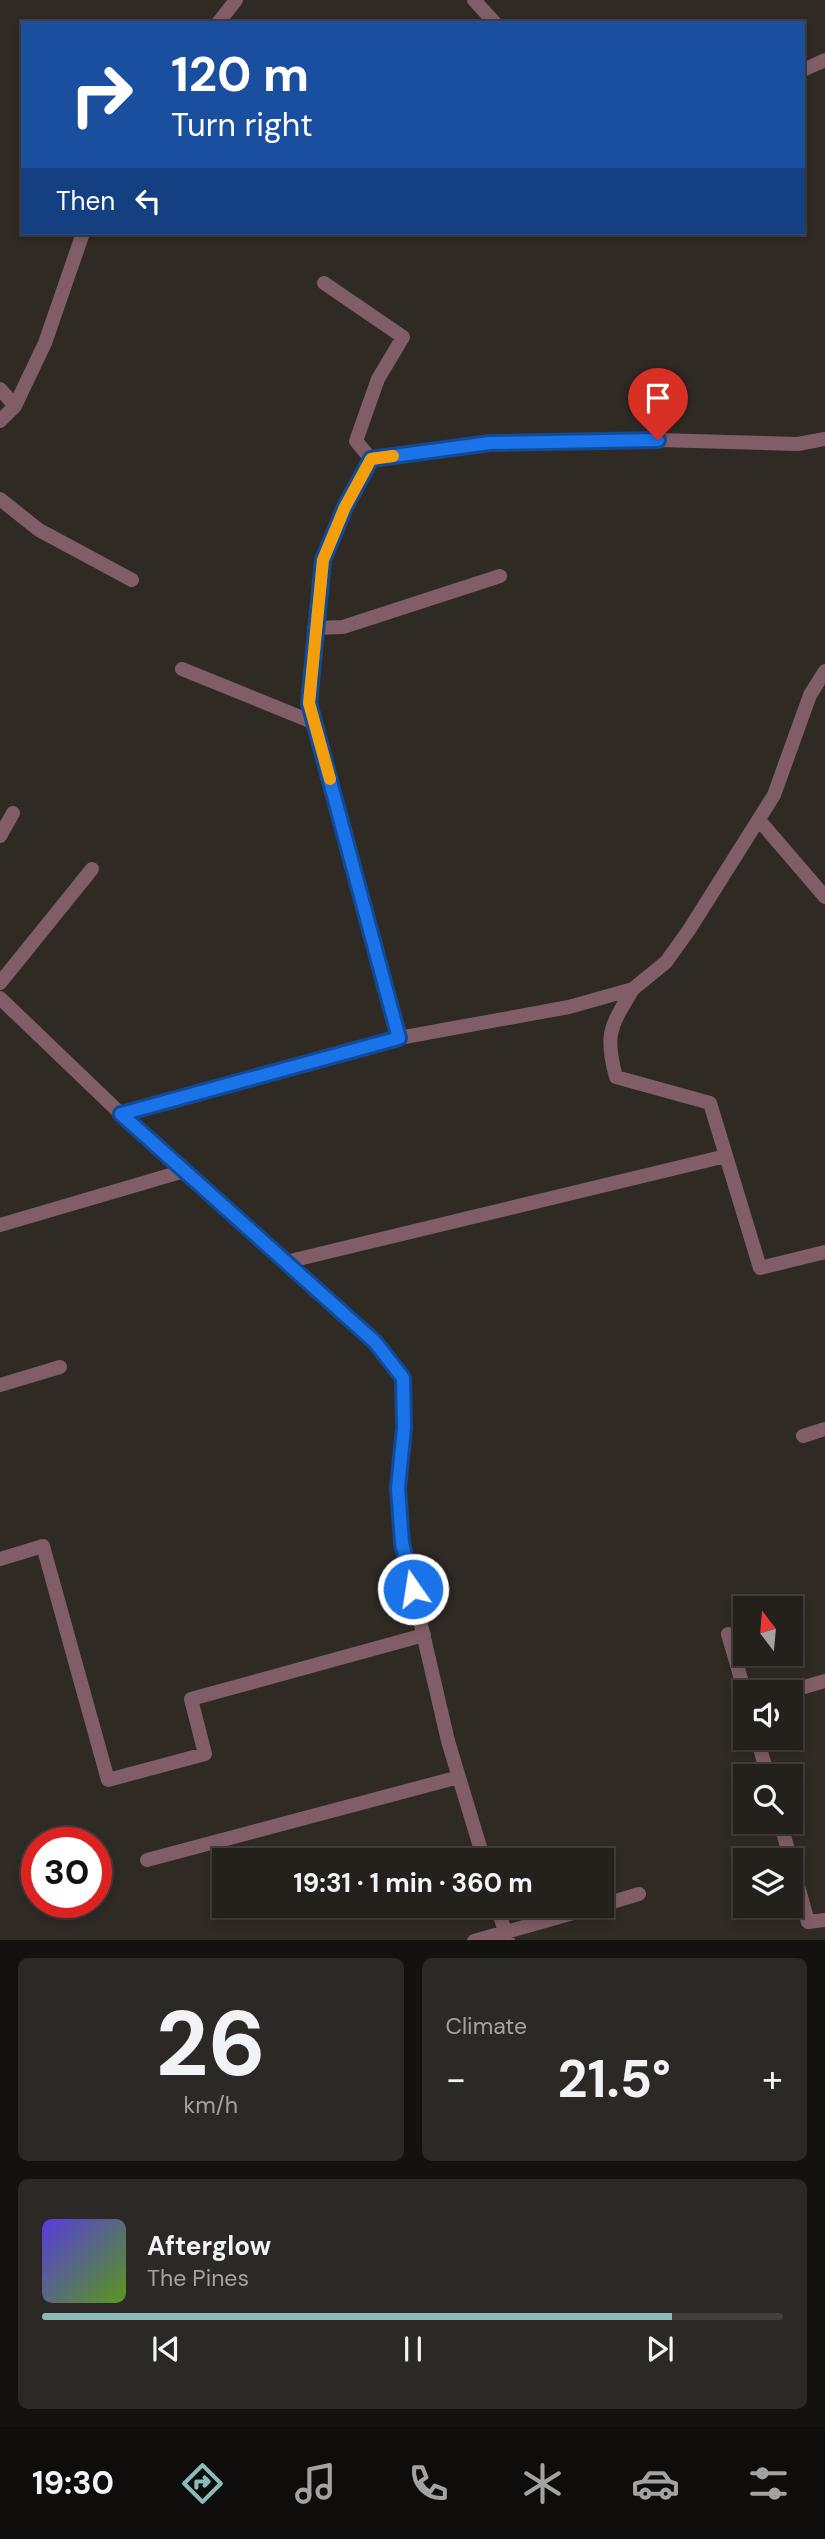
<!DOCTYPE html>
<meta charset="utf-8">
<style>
:root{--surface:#24201c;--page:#2c2825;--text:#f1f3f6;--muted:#a3a3a3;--line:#413e3b;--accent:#8bbbb9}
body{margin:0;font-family:"DM Sans",sans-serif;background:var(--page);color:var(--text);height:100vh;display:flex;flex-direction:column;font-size:26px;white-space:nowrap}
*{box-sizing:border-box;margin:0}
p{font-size:23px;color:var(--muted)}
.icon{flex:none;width:38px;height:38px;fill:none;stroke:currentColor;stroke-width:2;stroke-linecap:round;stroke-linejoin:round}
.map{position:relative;height:1940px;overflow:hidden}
.sheet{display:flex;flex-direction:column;gap:18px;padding:18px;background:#14120f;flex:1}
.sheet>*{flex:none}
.top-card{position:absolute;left:21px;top:21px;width:784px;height:214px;border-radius:0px;box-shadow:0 4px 10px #0003,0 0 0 2px var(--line);background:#1a4fa0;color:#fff;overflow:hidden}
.needle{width:46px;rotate:344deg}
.buttons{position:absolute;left:733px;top:1596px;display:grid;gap:14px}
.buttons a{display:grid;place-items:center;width:70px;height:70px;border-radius:0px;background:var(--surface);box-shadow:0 4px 10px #0003,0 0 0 2px var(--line);font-size:35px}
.speed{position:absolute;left:21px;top:1827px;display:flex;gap:14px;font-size:35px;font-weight:700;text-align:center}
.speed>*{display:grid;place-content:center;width:91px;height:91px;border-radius:50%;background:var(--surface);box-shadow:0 4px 10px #0003,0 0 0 2px var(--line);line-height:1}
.speed .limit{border:10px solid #d22;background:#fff;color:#111}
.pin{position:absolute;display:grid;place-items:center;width:60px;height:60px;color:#fff;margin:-72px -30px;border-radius:50% 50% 50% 0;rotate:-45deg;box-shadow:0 0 7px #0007}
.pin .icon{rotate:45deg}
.me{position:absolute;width:77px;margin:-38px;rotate:347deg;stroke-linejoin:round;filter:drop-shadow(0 0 5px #0008)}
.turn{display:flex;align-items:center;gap:24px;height:147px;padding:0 35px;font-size:32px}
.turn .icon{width:91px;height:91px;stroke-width:2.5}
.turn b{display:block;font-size:49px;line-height:60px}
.then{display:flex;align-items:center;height:66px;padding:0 35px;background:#0003;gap:14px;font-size:26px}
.big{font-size:52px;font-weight:700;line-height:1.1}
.sheet .tile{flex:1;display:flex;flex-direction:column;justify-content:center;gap:10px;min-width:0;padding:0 24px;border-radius:10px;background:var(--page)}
.sheet .dial{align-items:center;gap:0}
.dial b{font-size:91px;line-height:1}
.song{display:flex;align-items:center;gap:21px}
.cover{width:84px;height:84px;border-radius:10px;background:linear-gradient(135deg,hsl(250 70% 55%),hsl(90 70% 35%))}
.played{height:7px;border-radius:4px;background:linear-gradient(90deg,var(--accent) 85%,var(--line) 85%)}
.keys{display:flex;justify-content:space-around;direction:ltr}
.heat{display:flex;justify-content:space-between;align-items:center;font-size:38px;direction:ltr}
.sheet .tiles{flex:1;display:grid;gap:18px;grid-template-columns:1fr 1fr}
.tile:last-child{grid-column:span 2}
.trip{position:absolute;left:212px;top:1848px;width:402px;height:70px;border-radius:0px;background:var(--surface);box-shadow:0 4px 10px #0003,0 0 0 2px var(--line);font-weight:700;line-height:70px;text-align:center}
.dock{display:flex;height:112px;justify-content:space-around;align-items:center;background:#0e0d0b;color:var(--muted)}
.dock .icon{width:49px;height:49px}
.dock .selected{color:var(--accent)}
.dock b{font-size:32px;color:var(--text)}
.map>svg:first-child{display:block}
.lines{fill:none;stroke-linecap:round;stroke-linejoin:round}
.street{stroke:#815e67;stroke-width:14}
.route-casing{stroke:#114b97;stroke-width:18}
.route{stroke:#1a73e8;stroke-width:12}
.slow{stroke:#f59e0b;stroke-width:12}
</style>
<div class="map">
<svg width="825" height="1941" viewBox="0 0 825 1941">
<rect width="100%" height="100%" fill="#302a25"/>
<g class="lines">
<path class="street" d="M474,0l21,23
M218,23l18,-23
M803,70l22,-10
M324,283l79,54 -25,42 -22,62 15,18 119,-16 168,-3 140,4 27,-5
M0,389l15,17
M0,421l15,-15 30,-63 38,-110
M371,459l-26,48 -22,53 -14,143 90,335 170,-31 64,-18 33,-27 23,-32 85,-135 36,-100 15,-24
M0,499l39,31 93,50
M314,628l29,-1 157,-51
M182,669l133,54
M759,820l66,77
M0,836l13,-23
M0,983l92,-114
M633,989c-22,37 -29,44 -17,88l94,26 50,165 65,-16
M0,998l121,116 278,-76
M121,1114l254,228 28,36 1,50 -6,60 4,55 46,198 36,119
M0,1225l184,-54
M286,1262l440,-106
M0,1385l60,-18
M803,1436l22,-7
M0,1559l43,-13 65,234 97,-26 -14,-55 233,-64
M728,1634l18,62
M787,1692l38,-11
M757,1738l11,38
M780,1822l11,38
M147,1860l312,-83
M791,1861l17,61 17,-2
M602,1905l37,-11
M497,1906l11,35
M474,1941l124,-35"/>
</g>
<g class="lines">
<defs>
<path id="route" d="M413,1589l-11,-46 -4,-55 6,-60 -1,-50 -28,-36 -254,-228 278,-76 -90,-335 14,-143 22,-53 26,-48 119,-16 168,-3"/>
</defs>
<use href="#route" class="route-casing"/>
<use href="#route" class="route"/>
<path class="slow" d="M330,779l-21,-76 14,-143 22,-53 26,-48 22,-3"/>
</g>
</svg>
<div class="buttons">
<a><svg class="needle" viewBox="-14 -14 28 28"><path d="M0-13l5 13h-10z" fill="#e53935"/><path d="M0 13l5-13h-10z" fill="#a3a3a3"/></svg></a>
<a><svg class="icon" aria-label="sound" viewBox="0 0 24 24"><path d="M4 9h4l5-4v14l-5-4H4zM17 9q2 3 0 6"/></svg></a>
<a><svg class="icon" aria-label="search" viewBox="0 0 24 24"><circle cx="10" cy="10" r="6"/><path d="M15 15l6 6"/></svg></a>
<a><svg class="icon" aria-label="layers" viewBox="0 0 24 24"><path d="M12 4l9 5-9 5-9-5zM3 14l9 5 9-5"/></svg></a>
</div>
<div class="speed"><div class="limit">30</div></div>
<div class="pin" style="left:658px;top:440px;background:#d93025"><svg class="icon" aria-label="arrive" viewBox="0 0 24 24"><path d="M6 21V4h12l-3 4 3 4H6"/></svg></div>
<svg class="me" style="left:413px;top:1589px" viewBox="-20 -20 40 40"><circle r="17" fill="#1a73e8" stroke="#fff" stroke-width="3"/><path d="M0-11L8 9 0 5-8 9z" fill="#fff"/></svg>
<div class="trip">19:31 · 1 min · 360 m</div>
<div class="top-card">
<div class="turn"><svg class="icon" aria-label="right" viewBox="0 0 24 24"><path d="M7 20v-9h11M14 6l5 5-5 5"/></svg><div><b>120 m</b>Turn right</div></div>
<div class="then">Then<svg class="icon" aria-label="left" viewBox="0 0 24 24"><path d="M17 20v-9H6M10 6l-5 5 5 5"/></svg></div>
</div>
</div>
<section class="sheet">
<div class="tiles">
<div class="tile dial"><b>26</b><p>km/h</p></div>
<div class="tile"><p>Climate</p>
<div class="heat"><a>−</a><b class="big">21.5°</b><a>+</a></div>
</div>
<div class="tile">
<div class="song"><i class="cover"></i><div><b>Afterglow</b><p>The Pines</p></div></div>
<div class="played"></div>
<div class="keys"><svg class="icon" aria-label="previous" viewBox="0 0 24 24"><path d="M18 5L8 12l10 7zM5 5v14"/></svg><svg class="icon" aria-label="pause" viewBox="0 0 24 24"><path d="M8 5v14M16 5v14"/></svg><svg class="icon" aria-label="next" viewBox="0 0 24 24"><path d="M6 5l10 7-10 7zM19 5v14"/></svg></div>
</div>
</div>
</section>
<nav class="dock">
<b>19:30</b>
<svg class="icon selected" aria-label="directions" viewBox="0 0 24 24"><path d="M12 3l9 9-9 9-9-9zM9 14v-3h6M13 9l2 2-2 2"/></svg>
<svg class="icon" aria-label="music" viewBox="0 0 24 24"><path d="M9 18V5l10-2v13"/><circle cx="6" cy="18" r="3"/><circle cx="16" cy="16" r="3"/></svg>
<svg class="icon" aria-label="phone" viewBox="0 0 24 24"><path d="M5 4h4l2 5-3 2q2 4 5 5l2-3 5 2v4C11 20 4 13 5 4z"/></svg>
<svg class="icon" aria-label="climate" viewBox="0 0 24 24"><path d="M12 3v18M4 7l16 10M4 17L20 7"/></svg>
<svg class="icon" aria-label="car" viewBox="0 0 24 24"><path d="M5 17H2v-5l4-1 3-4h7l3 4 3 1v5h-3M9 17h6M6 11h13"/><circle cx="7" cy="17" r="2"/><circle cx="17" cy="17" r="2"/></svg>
<svg class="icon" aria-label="filters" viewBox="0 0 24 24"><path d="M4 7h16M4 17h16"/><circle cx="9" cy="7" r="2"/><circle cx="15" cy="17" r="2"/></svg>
</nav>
